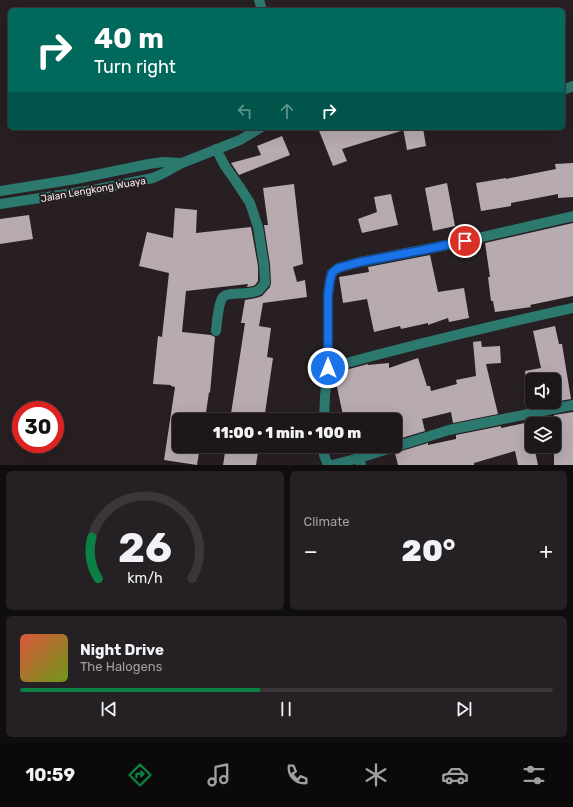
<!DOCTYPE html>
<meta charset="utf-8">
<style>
:root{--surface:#1d171a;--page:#252023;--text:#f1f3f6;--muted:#a09fa2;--line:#3b3639;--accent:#0b8043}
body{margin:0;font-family:Rubik,sans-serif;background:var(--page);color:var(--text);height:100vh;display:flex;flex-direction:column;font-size:15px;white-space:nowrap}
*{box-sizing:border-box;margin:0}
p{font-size:13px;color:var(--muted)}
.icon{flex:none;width:22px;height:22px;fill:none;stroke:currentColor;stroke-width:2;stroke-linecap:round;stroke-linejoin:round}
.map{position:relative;height:465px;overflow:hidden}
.details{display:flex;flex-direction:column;gap:6px;padding:6px;background:#100d0e;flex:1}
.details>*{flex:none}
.hud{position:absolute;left:8px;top:8px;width:557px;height:122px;border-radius:6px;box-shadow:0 4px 16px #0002,0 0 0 1px var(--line);background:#00695c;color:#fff;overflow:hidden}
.fabs{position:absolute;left:525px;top:373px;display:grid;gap:8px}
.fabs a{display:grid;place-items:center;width:36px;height:36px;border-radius:6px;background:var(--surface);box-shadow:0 4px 16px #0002,0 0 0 1px var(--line);font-size:20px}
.speed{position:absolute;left:12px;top:401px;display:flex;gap:8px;font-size:20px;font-weight:700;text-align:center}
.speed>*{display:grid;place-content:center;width:52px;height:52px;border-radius:50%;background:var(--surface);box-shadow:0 4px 16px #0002,0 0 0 1px var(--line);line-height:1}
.speed .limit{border:6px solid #d22;background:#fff;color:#111}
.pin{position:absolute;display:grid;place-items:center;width:34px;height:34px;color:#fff;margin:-17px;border:2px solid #fff;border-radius:50%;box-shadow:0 1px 4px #0007}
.me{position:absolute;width:44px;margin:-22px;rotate:0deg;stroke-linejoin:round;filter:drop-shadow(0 0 3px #0008)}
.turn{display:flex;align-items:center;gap:14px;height:84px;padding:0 20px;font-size:18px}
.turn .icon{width:52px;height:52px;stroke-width:2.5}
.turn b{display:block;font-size:28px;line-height:34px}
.lanes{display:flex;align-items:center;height:38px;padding:0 20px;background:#0003;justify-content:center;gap:20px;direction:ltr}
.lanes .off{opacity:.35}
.big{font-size:30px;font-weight:800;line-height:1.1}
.details .widget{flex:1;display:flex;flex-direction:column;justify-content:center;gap:6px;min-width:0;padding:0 14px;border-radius:6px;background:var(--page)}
.details .dial{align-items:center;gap:0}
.dial svg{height:104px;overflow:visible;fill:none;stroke:var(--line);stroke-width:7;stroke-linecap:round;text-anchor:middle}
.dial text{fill:var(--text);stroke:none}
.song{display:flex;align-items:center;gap:12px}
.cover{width:48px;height:48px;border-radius:6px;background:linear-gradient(135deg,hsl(10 70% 55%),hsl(80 70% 35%))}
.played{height:4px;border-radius:2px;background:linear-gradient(90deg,var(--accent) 45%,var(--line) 45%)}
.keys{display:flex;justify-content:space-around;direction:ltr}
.heat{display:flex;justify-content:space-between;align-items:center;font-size:22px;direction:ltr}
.details .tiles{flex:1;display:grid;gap:6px;grid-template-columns:1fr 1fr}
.widget:last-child{grid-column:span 2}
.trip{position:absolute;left:172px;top:413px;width:230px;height:40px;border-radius:6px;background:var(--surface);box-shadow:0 4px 16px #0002,0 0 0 1px var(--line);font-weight:800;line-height:40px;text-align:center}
.dock{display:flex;height:64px;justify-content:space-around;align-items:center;background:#0c090a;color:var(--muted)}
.dock .icon{width:28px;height:28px}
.dock .current{color:var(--accent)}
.dock b{font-size:18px;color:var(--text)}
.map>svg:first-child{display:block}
.building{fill:#b7abaf}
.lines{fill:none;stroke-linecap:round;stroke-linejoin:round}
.minor{stroke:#2c7970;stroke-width:10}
.route-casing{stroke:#114b97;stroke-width:10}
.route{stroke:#1a73e8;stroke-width:7}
.labels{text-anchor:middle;stroke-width:4;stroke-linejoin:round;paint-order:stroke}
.street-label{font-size:10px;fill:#f4eef0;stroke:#271f22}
</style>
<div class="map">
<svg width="573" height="465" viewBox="0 0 573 465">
<rect width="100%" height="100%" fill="#271f22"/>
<path class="building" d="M318,128h83v3l-59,18 5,12 -14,5z
M403,128h20l3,18 -19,4z
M282,136l8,19 -51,20 -8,-12 30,-8 -4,-9z
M573,163v34l-15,1v-4l-47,9v3l-30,5 -5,-28 30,-5v1l50,-10 -1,-5z
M447,183l8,43 -22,5 -8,-43z
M294,184l9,80 -10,3 4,15 8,-2 2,17 -44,6 -4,23 12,2 -4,29 6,1 -9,62h-34l15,-97h-4l4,-23 11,-2 6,-2 8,-9 1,-4 -1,-19 -6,-39h4l-5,-37z
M391,194l7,31 -36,8 -4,-14 19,-7 -3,-15z
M175,208l22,2 -1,23 55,-6 7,39v15l-3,4 -2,1 -6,1 1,-3 -62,7 -4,41 29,3 4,2 -5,56 -1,-1 -4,28h-26v26h21l-3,19 -33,-5 11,-73 -4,-1v-1l-18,-1 5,-48 4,1 7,-64 -30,-7 8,-34 26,6z
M29,215l4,24 -33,5v-25z
M573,223v73l-43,9 1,2 -36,5 -2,-11h-2l-3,-24h2l-5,-34z
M430,255l8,37 26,-4 5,30 -20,4 -1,-4 -20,7v-2l-27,6 -1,-3 -26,6 -7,-33 -24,4 -4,-26 30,-5 -1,-5z
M555,326l4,18h3l9,55 -17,3v-22h-22v14l-4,1 -3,-24 16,-3 -8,-37z
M481,341l1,6 18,-1 1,17 -15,1 12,50 -45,9 -2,-11 -29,7 3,12 -30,9v-20h-51l-10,-47 34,-9v1l21,-2v5l29,-10 9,28h3l1,5 26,-7 -1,-4 20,-4 -3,-34z
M573,412v53h-19v-50z
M530,422l2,13v11h2l4,19h-20l-3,-14 -41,12v2h-76l-3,-12 33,-10v2l28,-6v-4l45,-9v2z
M226,446h33l-3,19h-33z"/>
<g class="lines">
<path class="minor" d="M259,0l3,10
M563,90l10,-4
M216,149l9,17 14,20 11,17 8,24 6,38 1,18c-2,2 -4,5 -6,7 -10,6 -30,1 -36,7 -5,6 -6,26 -7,34
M0,191l76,-12 73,-15 14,-2 19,1
M0,204l93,-14 60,-12 11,-5 18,-10 58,-23 20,-12
M328,368c81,-22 163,-42 245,-60
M324,420l1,-24 3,-28v-73l2,-15 2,-7 6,-5 22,-6 92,-18 121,-28
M324,446v9l4,10
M332,465l27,-7
M361,465l-2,-7 90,-28 124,-25"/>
</g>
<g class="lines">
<defs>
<path id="route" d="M328,368v-72l2,-16 2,-7 6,-5 22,-6 63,-12 42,-9"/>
</defs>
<use href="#route" class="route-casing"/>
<use href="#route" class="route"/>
</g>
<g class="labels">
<g class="street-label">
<text transform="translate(93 189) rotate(-10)" y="4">Jalan Lengkong Wuaya</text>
</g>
</g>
</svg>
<div class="fabs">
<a><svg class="icon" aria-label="sound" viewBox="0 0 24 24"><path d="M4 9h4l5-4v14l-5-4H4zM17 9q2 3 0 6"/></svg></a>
<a><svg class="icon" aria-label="layers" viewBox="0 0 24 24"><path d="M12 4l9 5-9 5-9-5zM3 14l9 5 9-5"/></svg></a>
</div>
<div class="speed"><div class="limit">30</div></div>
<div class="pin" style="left:465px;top:241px;background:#d93025"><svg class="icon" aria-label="arrive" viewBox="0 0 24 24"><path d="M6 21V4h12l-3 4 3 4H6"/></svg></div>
<svg class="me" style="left:328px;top:368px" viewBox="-20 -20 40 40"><circle r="17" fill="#1a73e8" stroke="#fff" stroke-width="3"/><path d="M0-11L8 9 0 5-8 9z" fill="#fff"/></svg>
<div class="trip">11:00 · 1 min · 100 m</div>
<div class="hud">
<div class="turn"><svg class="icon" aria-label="right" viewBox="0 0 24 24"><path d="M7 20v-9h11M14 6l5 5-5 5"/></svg><div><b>40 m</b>Turn right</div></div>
<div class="lanes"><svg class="icon off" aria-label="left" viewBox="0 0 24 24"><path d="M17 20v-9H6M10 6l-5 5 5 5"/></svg><svg class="icon off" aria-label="ahead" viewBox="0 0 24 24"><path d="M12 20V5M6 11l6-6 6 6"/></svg><svg class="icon" aria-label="right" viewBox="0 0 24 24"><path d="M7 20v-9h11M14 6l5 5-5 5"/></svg></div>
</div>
</div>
<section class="details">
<div class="tiles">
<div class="widget dial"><svg viewBox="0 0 100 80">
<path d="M14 69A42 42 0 1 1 86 69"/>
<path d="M14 69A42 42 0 0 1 9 37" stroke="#0b8043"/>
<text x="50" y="56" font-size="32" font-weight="700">26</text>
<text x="50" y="72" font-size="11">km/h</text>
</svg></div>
<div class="widget"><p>Climate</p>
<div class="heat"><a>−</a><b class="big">20°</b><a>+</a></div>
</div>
<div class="widget">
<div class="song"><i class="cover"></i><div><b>Night Drive</b><p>The Halogens</p></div></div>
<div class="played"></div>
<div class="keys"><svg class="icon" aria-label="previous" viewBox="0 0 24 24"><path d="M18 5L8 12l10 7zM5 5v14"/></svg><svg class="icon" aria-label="pause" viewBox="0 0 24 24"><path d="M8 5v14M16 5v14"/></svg><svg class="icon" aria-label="next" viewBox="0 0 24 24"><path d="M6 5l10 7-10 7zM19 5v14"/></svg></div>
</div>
</div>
</section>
<nav class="dock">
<b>10:59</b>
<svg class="icon current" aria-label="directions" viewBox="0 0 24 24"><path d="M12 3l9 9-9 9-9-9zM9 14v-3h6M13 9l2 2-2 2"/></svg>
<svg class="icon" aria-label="music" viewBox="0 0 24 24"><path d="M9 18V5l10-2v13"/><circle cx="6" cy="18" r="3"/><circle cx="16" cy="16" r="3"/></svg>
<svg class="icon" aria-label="phone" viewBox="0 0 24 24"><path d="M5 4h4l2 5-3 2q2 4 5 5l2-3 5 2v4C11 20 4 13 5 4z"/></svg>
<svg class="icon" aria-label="climate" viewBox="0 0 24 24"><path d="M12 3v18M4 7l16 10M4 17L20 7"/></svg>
<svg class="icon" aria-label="car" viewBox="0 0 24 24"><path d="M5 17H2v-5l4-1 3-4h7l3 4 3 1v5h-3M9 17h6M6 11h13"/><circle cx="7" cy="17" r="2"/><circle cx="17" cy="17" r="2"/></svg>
<svg class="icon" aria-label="filters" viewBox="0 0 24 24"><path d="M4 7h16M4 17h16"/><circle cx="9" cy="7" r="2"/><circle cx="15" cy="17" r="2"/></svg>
</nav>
